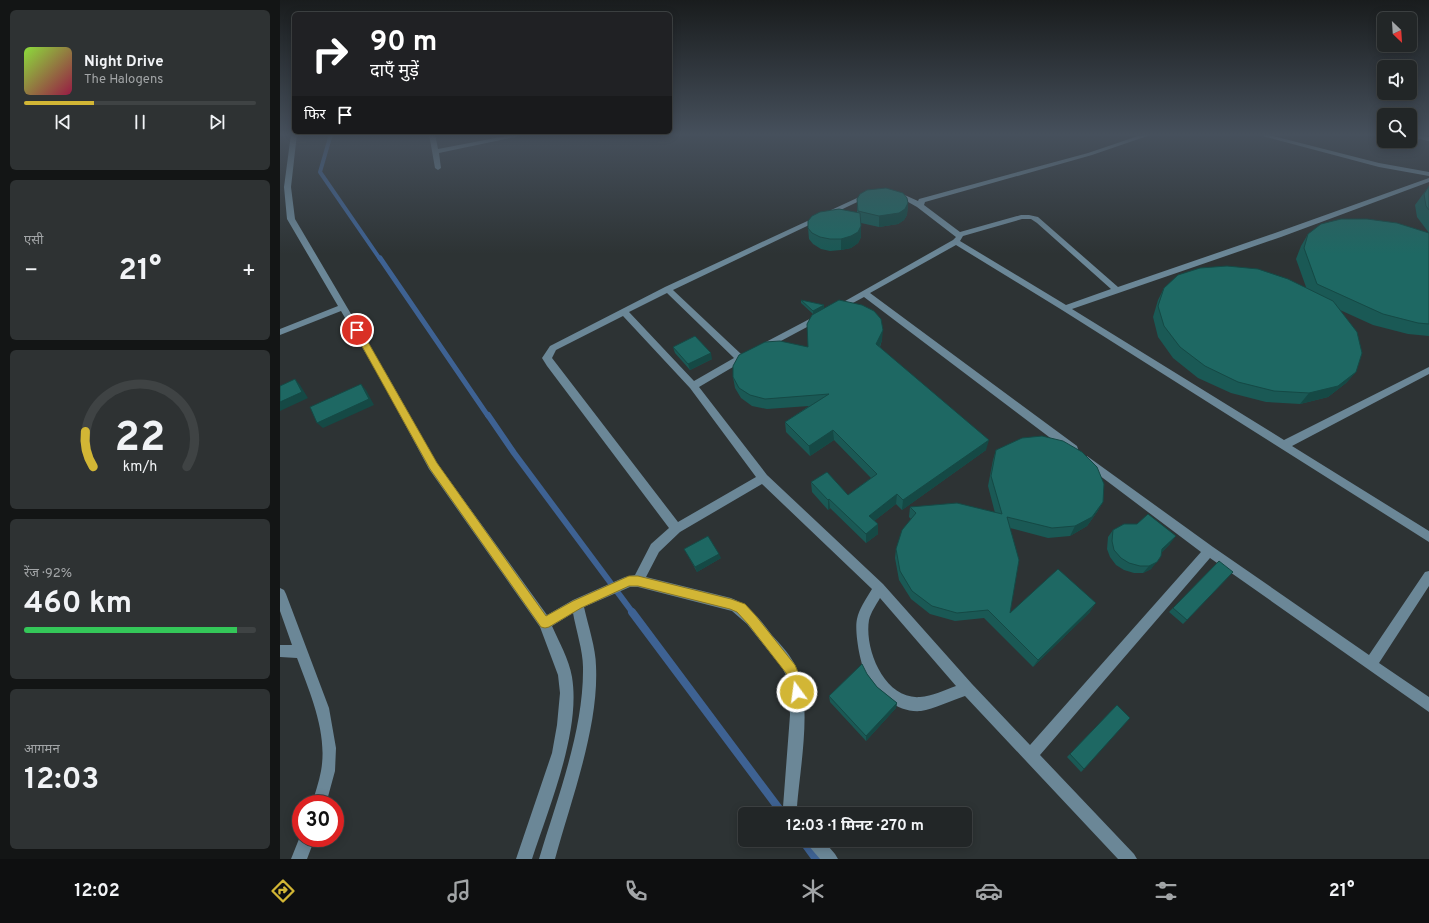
<!DOCTYPE html>
<html lang="hi">
<meta charset="utf-8">
<style>
:root{--surface:#222627;--page:#2e3233;--text:#f1f3f6;--muted:#a2a5a7;--line:#3f4344;--accent:#d2b635}
body{margin:0;font-family:Overpass,"Noto Sans Devanagari",sans-serif;background:var(--page);color:var(--text);height:100vh;display:flex;flex-direction:column;font-size:15px;white-space:nowrap}
*{box-sizing:border-box;margin:0}
p{font-size:13px;color:var(--muted)}
.icon{flex:none;width:22px;height:22px;fill:none;stroke:currentColor;stroke-width:2;stroke-linecap:round;stroke-linejoin:round}
.map{position:relative;flex:1;overflow:hidden}
.panel{display:flex;flex-direction:column;gap:10px;padding:10px;background:#131515;width:280px}
.panel>*{flex:none}
.top-card{position:absolute;left:12px;top:12px;width:380px;height:122px;border-radius:6px;box-shadow:0 2px 10px #0003,0 0 0 1px var(--line);background:#202124;color:#fff;overflow:hidden}
.needle{width:26px;rotate:155deg}
.buttons{position:absolute;left:1097px;top:12px;display:grid;gap:8px}
.buttons a{display:grid;place-items:center;width:40px;height:40px;border-radius:6px;background:var(--surface);box-shadow:0 2px 10px #0003,0 0 0 1px var(--line);font-size:20px}
.speed{position:absolute;left:12px;top:795px;display:flex;gap:8px;font-size:20px;font-weight:700;text-align:center}
.speed>*{display:grid;place-content:center;width:52px;height:52px;border-radius:50%;background:var(--surface);box-shadow:0 2px 10px #0003,0 0 0 1px var(--line);line-height:1}
.speed .limit{border:6px solid #d22;background:#fff;color:#111}
.pin{position:absolute;display:grid;place-items:center;width:34px;height:34px;color:#fff;margin:-17px;border:2px solid #fff;border-radius:50%;box-shadow:0 1px 4px #0007}
.me{position:absolute;width:44px;margin:-22px;rotate:346deg;stroke-linejoin:round;filter:drop-shadow(0 0 3px #0008)}
.turn{display:flex;align-items:center;gap:14px;height:84px;padding:0 12px;font-size:18px}
.turn .icon{width:52px;height:52px;stroke-width:2.5}
.turn b{display:block;font-size:28px;line-height:34px}
.then{display:flex;align-items:center;height:38px;padding:0 12px;background:#0003;gap:8px;font-size:15px}
.big{font-size:30px;font-weight:700;line-height:1.1}
.panel .card{flex:1;display:flex;flex-direction:column;justify-content:center;gap:6px;min-width:0;padding:0 14px;border-radius:6px;background:var(--page)}
.panel .dial{align-items:center;gap:0}
.dial svg{height:104px;overflow:visible;fill:none;stroke:var(--line);stroke-width:7;stroke-linecap:round;text-anchor:middle}
.dial text{fill:var(--text);stroke:none}
.song{display:flex;align-items:center;gap:12px}
.cover{width:48px;height:48px;border-radius:6px;background:linear-gradient(135deg,hsl(90 70% 55%),hsl(340 70% 35%))}
.played{height:4px;border-radius:2px;background:linear-gradient(90deg,var(--accent) 30%,var(--line) 30%)}
.keys{display:flex;justify-content:space-around;direction:ltr}
.heat{display:flex;justify-content:space-between;align-items:center;font-size:22px;direction:ltr}
.charge{height:6px;border-radius:3px;background:linear-gradient(90deg,#34c759 92%,var(--line) 0)}
.trip{position:absolute;left:458px;top:807px;width:234px;height:40px;border-radius:6px;background:var(--surface);box-shadow:0 2px 10px #0003,0 0 0 1px var(--line);font-weight:700;line-height:40px;text-align:center}
.menu{display:flex;height:64px;justify-content:space-around;align-items:center;background:#0e0f10;color:var(--muted)}
.menu .icon{width:28px;height:28px}
.menu .active{color:var(--accent)}
.menu b{font-size:18px;color:var(--text)}
main{display:flex;flex:1;min-height:0}
.map>svg:first-child{display:block}
.lines{fill:none;stroke-linecap:round;stroke-linejoin:round}
.stream-far3{stroke:#3e6293;stroke-width:4}
.stream-far2{stroke:#3e6293;stroke-width:5}
.stream-far1{stroke:#3e6293;stroke-width:6}
.stream{stroke:#3e6293;stroke-width:8}
.minor{fill:#6b8797;fill-rule:evenodd}
.wall{fill:#1a5955}
.shaded-wall{fill:#154945}
.building{fill:#1e6863;stroke:#154945}
.route{fill:#d2b635;stroke:#887622}
</style>
<main>
<section class="panel">
<div class="card">
<div class="song"><i class="cover"></i><div><b>Night Drive</b><p>The Halogens</p></div></div>
<div class="played"></div>
<div class="keys"><svg class="icon" aria-label="previous" viewBox="0 0 24 24"><path d="M18 5L8 12l10 7zM5 5v14"/></svg><svg class="icon" aria-label="pause" viewBox="0 0 24 24"><path d="M8 5v14M16 5v14"/></svg><svg class="icon" aria-label="next" viewBox="0 0 24 24"><path d="M6 5l10 7-10 7zM19 5v14"/></svg></div>
</div>
<div class="card"><p>एसी</p>
<div class="heat"><a>−</a><b class="big">21°</b><a>+</a></div>
</div>
<div class="card dial"><svg viewBox="0 0 100 80">
<path d="M14 69A42 42 0 1 1 86 69"/>
<path d="M14 69A42 42 0 0 1 8 42" stroke="#d2b635"/>
<text x="50" y="56" font-size="32" font-weight="700">22</text>
<text x="50" y="72" font-size="11">km/h</text>
</svg></div>
<div class="card"><p>रेंज · 92%</p><b class="big">460 km</b><div class="charge"></div></div>
<div class="card"><p>आगमन</p><b class="big">12:03</b></div>
</section>
<div class="map">
<svg width="1149" height="859" viewBox="0 0 1149 859">
<rect width="100%" height="100%" fill="#2d3334"/>
<g class="lines">
<path class="stream-far3" d="M51,134l-11,38 60,87"/>
<path class="stream-far2" d="M100,258l108,158"/>
<path class="stream-far1" d="M208,415l26,38 119,160"/>
<path class="stream" d="M352,612l151,202
M522,840l14,19"/>
<path class="minor" d="M11,134h6l-6,53 4,32 92,156 50,88 110,152 26,-15 52,-23 10,-2 16,-31 18,-16 -122,-162 -5,-8 8,-12 115,-59 205,-95 3,2 -1,1 -199,95 68,64 6,-2 5,3 -2,2 -51,30 68,88 116,109 89,100 58,61 171,-193 -118,-89 -1,-3 1,-3 4,-1 126,91 156,108 56,-83 4,-1v15l-50,77 50,34v15l-219,-154 -170,197 94,99 3,5h-19l-153,-163c-12,4 -32,13 -44,15 -23,2 -41,-15 -53,-32 -7,-10 -14,-47 -11,-60 2,-10 9,-20 15,-30l-110,-105 -82,48 -21,20 -13,25 85,21c18,7 29,21 40,36 8,9 17,18 23,29 20,35 6,103 3,144l3,7h-14l-3,-7 7,-92 -2,-35 -5,-11 -36,-45 -15,-13 -94,-24h-8l-46,20c4,18 12,42 12,59 3,61 -25,134 -41,193h-16c18,-60 45,-129 44,-192 0,-16 -7,-37 -10,-54l-21,13c7,16 17,33 20,51 9,54 -23,130 -40,182h-16l36,-106 5,-28 3,-32 -2,-18 -18,-48 -111,-158 -49,-91 -39,-67 -61,24v-6l58,-23 -51,-87 -3,-32zM387,293l67,65 -40,23 -65,-69zM343,316l67,72 66,89 -78,45 -126,-164 4,-8zM600,598l76,88c-11,4 -24,10 -36,11 -35,3 -56,-47 -51,-77 2,-8 7,-15 11,-22z
M149,134h6l3,15 79,-15 3,2 -81,17 2,15 -3,2 -3,-2z
M864,134h9l-61,21 -167,47 -1,3 36,27 61,-17h8l9,2 80,70 157,-54 154,-55v4l-148,55 -209,72 212,131 145,-73v7l-137,72 137,85v11l-367,-232 -106,-65 -86,48 207,153 1,3 -1,3h-8l-205,-155 -26,14h-6l-1,-2 122,-69 3,-3 -39,-30 -23,-13v-2h4l20,9 1,-2 169,-46zM742,219h9l6,4 74,66 -45,16 -106,-64 3,-5z
M975,134h10l114,29 50,9v4l-50,-9z
M1130,134l19,3v4l-19,-4z
M539,314l4,3 -1,2 -58,31 -3,1 -4,-3 1,-2z
M0,588l4,2 2,4 43,114 7,40 -1,23 -9,33h-14c3,-11 7,-22 9,-33 7,-38 -11,-78 -24,-113l-17,-1v-12h12l-12,-34z
M21,834v4h14l-8,21h-16z
M525,840h18l12,14 3,5h-18l-12,-14z"/>
</g>
<path class="wall" d="M1149,186v47l-12,-16 -2,-12z
M577,199l51,4 -1,12 -3,5 -6,4 -19,3 -18,-4v14l-3,6 -7,5 -10,2 -11,1 -9,-2 -8,-5 -4,-5 -1,-11 49,-16z
M1149,233v103l-21,-2 -35,-9 -33,-15 16,62 -10,11 -18,14 -28,7 -34,-2 -35,-9 -33,-15 -25,-20 -15,-21 -5,-20 5,-17 6,-12 142,-1 -10,-28 5,-13 7,-12z
M521,300l23,5v3l-11,6 -12,-11z
M602,340l-2,7 106,103 -84,60 -6,-6 -22,17 4,3v10l-12,9 -36,-35 -2,2 -16,-18 -1,-10 37,13 23,-17 -37,-38 -24,16 -24,-24 -1,-10 24,-16 -42,3 -15,-3 -11,-8 -6,-10 -2,-11 75,-30z
M393,347l39,12 -22,11 -15,-17z
M716,450l107,52 -6,10 -10,14 -17,10 -22,2 -38,-10v85l80,-1 -57,55 -49,-49 -29,3 -25,-7 -19,-15 -12,-19 -4,-22 1,-9 15,-30 -2,-2 1,-10 85,6 -7,-27 5,-26z
M857,524l33,20 -8,8 -11,17 -8,4h-9l-10,-3 -8,-5 -6,-8 -3,-8 1,-12 5,-7z
M404,549l37,9 -24,14 -10,-18z
M939,561l-32,59 -4,4 -14,-12z
M587,674l10,13 20,16 -1,5 -30,33 -36,-39 -1,-6z
M837,705l-33,64 -3,3 -14,-15z"/>
<path class="shaded-wall" d="M628,203l-1,12 -3,5 -6,4 -19,3v-11z
M581,226v11l-3,6 -7,5 -10,2v-11z
M544,305v3l-11,6v-3z
M603,330l-1,10 -6,15v-11z
M431,353l1,6 -22,11 -2,-6z
M1076,372l-10,11 -18,14 -28,7 9,-11z
M15,379l5,6 8,13 -28,13v-9z
M81,384l5,6 8,15 -51,23 -6,-5z
M553,430l1,10 -24,16 -1,-10z
M709,440l-3,10 -84,60 1,-10z
M617,494l-1,10 -27,21v-9z
M549,499l1,9 -2,2v-10z
M823,502l-6,10 -10,14 -17,10 5,-10z
M598,524v10l-12,9v-9z
M896,536l-6,8 -13,13 5,-8z
M439,554l2,4 -24,14 -2,-5z
M877,562l-6,7 -8,4 6,-7z
M816,603l-6,9 -57,55 5,-7z
M617,703l-1,5 -30,33v-5z"/>
<path class="building" d="M1149,186v24l-3,-4 -2,-12z
M606,188l17,5 4,5 1,5 -3,6 -6,4 -20,3 -21,-5 -1,-12 3,-5 7,-4z
M559,209l21,4 1,13 -3,6 -7,4 -10,3h-11l-10,-2 -8,-4 -4,-5v-7l4,-5 8,-4z
M1061,219h26l30,4 32,10v91l-11,-1 -35,-9 -66,-30 -13,-36 4,-14 13,-10z
M947,266l31,3 30,10 45,22 24,31 5,21 -6,19 -18,14 -29,7 -35,-2 -36,-9 -33,-16 -25,-19 -16,-21 -6,-20 6,-18 14,-13 22,-7z
M521,300l23,5 -11,6z
M559,300l23,5 12,6 7,8 2,11 -7,14 113,96 -86,60 -6,-6 -28,22 9,8 -12,10 -37,-35 -1,1 -17,-18 16,-10 21,23 29,-21 -44,-44 -24,16 -24,-24 44,-28 -64,5 -15,-4 -11,-7 -6,-11v-11l6,-11 26,-13 15,-1 28,6 -1,-23 5,-9z
M415,336l16,17 -23,11 -15,-17z
M15,379l7,13 -22,10v-16z
M81,384l8,15 -52,24 -7,-16z
M762,436l21,5 19,11 15,15 7,17 -1,18 -11,15 -17,9 -23,2 -45,-11 12,43 -9,53 48,-44 38,34 -58,57 -50,-50 -31,3 -25,-7 -20,-15 -12,-20 -4,-22 6,-19 14,-17 -6,-6 47,-4 45,11 -11,-38 5,-26 26,-12z
M868,514l28,22 -14,13 -1,7 -4,6 -8,4h-9l-11,-3 -8,-5 -7,-8 -2,-9 1,-11 11,-6h13z
M428,536l11,18 -24,13 -11,-18z
M939,561l14,11 -46,48 -14,-12z
M582,664l5,10 10,13 20,16 -31,33 -37,-40z
M837,705l13,13 -46,51 -14,-15z"/>
<linearGradient id="sky" x2="0" y2="1"><stop stop-color="#191c1d"/><stop offset="0.53" stop-color="#46505c"/><stop offset="1" stop-color="#46505c" stop-opacity="0"/></linearGradient>
<rect width="1149" height="254" fill="url(#sky)"/>
<path class="route" d="M74,328h6l77,135 109,153 27,-15 56,-25h9l93,23 14,5 11,12 39,49 7,17 1,10 -2,5 -4,1 -4,-1 -7,-24 -38,-49 -11,-12 -7,-3 -92,-23h-9l-48,22 -32,19 -4,1 -4,-1 -111,-158 -77,-139z"/>
</svg>
<div class="buttons">
<a><svg class="needle" viewBox="-14 -14 28 28"><path d="M0-13l5 13h-10z" fill="#e53935"/><path d="M0 13l5-13h-10z" fill="#a2a5a7"/></svg></a>
<a><svg class="icon" aria-label="sound" viewBox="0 0 24 24"><path d="M4 9h4l5-4v14l-5-4H4zM17 9q2 3 0 6"/></svg></a>
<a><svg class="icon" aria-label="search" viewBox="0 0 24 24"><circle cx="10" cy="10" r="6"/><path d="M15 15l6 6"/></svg></a>
</div>
<div class="speed"><div class="limit">30</div></div>
<div class="pin" style="left:77px;top:330px;background:#d93025"><svg class="icon" aria-label="arrive" viewBox="0 0 24 24"><path d="M6 21V4h12l-3 4 3 4H6"/></svg></div>
<svg class="me" style="left:517px;top:692px" viewBox="-20 -20 40 40"><circle r="17" fill="#d2b635" stroke="#fff" stroke-width="3"/><path d="M0-11L8 9 0 5-8 9z" fill="#fff"/></svg>
<div class="trip">12:03 · 1 मिनट · 270 m</div>
<div class="top-card">
<div class="turn"><svg class="icon" aria-label="right" viewBox="0 0 24 24"><path d="M7 20v-9h11M14 6l5 5-5 5"/></svg><div><b>90 m</b>दाएँ मुड़ें</div></div>
<div class="then">फिर<svg class="icon" aria-label="arrive" viewBox="0 0 24 24"><path d="M6 21V4h12l-3 4 3 4H6"/></svg></div>
</div>
</div>
</main>
<nav class="menu">
<b>12:02</b>
<svg class="icon active" aria-label="directions" viewBox="0 0 24 24"><path d="M12 3l9 9-9 9-9-9zM9 14v-3h6M13 9l2 2-2 2"/></svg>
<svg class="icon" aria-label="music" viewBox="0 0 24 24"><path d="M9 18V5l10-2v13"/><circle cx="6" cy="18" r="3"/><circle cx="16" cy="16" r="3"/></svg>
<svg class="icon" aria-label="phone" viewBox="0 0 24 24"><path d="M5 4h4l2 5-3 2q2 4 5 5l2-3 5 2v4C11 20 4 13 5 4z"/></svg>
<svg class="icon" aria-label="climate" viewBox="0 0 24 24"><path d="M12 3v18M4 7l16 10M4 17L20 7"/></svg>
<svg class="icon" aria-label="car" viewBox="0 0 24 24"><path d="M5 17H2v-5l4-1 3-4h7l3 4 3 1v5h-3M9 17h6M6 11h13"/><circle cx="7" cy="17" r="2"/><circle cx="17" cy="17" r="2"/></svg>
<svg class="icon" aria-label="filters" viewBox="0 0 24 24"><path d="M4 7h16M4 17h16"/><circle cx="9" cy="7" r="2"/><circle cx="15" cy="17" r="2"/></svg>
<b>21°</b>
</nav>
